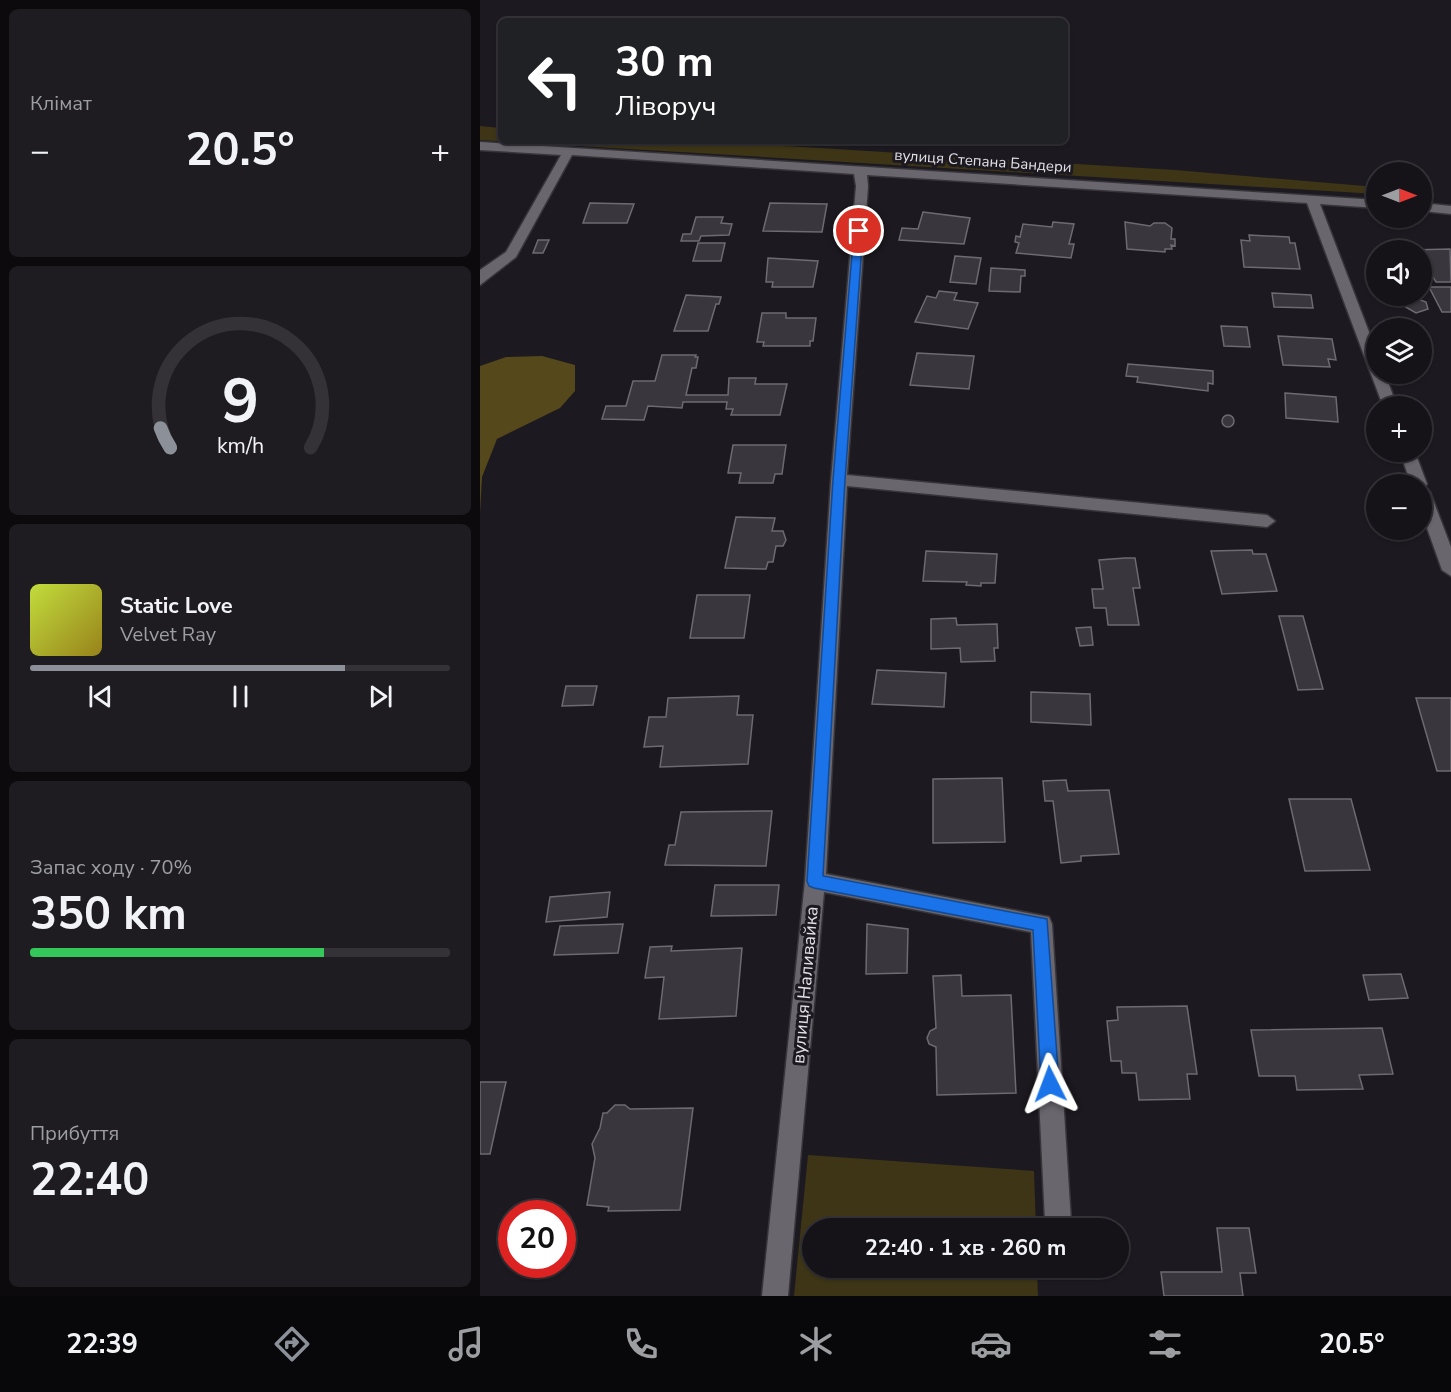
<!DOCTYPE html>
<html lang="uk">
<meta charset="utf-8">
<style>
:root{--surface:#151318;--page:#1e1c21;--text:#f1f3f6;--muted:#9d9ea2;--line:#343237;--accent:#8c9099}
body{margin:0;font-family:"Nunito Sans",sans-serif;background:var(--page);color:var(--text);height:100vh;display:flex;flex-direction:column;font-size:22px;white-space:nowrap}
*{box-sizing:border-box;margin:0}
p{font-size:20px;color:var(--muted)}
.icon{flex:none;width:33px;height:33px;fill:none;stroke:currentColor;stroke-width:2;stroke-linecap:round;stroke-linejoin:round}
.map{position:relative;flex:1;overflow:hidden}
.side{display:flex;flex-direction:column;gap:9px;padding:9px;background:#0c0a0d;width:480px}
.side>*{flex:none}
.hud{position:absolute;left:18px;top:18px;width:570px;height:126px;border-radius:9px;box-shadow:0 2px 4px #0004,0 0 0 2px var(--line);background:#202124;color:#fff;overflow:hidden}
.needle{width:39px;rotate:90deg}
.tools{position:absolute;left:886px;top:162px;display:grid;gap:12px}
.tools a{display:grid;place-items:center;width:66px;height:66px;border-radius:50%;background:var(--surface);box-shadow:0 2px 4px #0004,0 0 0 2px var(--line);font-size:30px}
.speed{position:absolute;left:18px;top:1200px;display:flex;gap:12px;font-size:30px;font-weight:700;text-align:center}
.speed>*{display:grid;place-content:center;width:78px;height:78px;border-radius:50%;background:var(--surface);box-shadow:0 2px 4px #0004,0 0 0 2px var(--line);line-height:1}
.speed .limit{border:9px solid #d22;background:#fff;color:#111}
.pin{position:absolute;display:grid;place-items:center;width:51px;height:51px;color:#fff;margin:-26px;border:3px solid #fff;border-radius:50%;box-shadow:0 2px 6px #0007}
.me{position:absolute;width:66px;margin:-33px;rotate:357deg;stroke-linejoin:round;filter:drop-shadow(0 0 4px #0008)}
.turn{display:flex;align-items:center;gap:21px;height:126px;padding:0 18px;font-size:27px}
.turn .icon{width:78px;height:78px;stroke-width:2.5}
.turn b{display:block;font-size:42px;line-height:51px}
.big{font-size:45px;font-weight:700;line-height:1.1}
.side .widget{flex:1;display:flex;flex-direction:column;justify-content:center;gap:9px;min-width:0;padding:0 21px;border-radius:9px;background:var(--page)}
.side .dial{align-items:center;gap:0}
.dial svg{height:156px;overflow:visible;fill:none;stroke:var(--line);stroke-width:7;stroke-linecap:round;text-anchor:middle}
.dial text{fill:var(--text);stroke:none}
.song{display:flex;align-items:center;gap:18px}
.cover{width:72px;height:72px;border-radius:9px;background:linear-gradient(135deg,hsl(70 70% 55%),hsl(50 70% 35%))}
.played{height:6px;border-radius:3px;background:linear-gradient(90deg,var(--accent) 75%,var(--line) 75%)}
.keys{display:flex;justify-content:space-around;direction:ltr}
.heat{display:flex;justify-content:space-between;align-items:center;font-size:33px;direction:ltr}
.charge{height:9px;border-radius:4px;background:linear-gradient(90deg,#34c759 70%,var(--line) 0)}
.trip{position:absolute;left:322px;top:1218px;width:327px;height:60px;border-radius:30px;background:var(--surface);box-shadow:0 2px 4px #0004,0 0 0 2px var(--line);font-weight:700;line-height:60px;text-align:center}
.menu{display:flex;height:96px;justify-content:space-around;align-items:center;background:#08080a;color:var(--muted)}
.menu .icon{width:42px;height:42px}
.menu .active{color:var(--accent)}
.menu b{font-size:27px;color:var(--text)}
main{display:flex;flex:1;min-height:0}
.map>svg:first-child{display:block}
.green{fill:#3d3516}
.forest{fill:#55481a}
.building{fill:#39363d;stroke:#6d6a72;stroke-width:1.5}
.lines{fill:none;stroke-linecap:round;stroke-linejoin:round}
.minor-casing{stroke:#37353a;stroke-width:3}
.minor{fill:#69666e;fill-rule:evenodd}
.route{fill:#1a73e8;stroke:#114b97;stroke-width:1.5}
.labels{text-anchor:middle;stroke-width:6;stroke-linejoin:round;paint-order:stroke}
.far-street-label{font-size:15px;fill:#e2e0e5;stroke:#1c1920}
.street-label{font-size:18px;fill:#e2e0e5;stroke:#1c1920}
</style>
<main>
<section class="side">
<div class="widget"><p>Клімат</p>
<div class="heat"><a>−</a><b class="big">20.5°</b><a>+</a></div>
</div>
<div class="widget dial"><svg viewBox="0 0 100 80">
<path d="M14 69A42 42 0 1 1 86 69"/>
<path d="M14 69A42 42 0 0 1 9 59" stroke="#8c9099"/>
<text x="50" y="56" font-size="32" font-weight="700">9</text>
<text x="50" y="72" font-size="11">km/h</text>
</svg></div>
<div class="widget">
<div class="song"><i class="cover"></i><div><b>Static Love</b><p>Velvet Ray</p></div></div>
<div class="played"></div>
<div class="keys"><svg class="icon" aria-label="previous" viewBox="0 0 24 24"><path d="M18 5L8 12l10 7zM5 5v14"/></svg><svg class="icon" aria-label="pause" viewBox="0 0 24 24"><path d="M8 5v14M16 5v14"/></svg><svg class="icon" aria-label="next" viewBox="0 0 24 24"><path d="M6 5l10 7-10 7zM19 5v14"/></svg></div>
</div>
<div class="widget"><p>Запас ходу · 70%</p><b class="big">350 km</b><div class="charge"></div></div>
<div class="widget"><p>Прибуття</p><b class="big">22:40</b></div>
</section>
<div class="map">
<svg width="971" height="1296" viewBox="0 0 971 1296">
<rect width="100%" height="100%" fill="#1c1920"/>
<path class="green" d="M0,126l21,2v13h177l125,6 372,23 202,17v7l-897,-54z
M328,1155l226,16 2,57h-223v40h224l1,28h-244z"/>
<path class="forest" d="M62,356l33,9v26l-15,17 -63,31 -15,38 -2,36v-147l26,-9z"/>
<path class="building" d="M110,203l44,1 -7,19h-44z
M290,203l57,1 -5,28 -59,-1z
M443,212l47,6 -6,26 -65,-4 3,-12 16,1z
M216,217h27l-2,6 11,1 -3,11 -28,1 -2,5h-18l2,-7h8z
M573,222l21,2 -5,20h5l-3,14 -55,-5 3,-10 -4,-1 1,-6 4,1 3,-13 29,3z
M645,222l25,4 4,-3h11l7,5 -1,11h4v7l-4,-1 1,4h-7v3l-38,-3z
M769,235l40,2 1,6h5l5,26 -56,-2 -3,-27 9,1z
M58,240h11l-6,13h-10z
M218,243h27l-4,18h-28z
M970,249l1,33h-15l-3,-5 -11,1v-28h-13z
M475,256l26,2 -5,26 -26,-2z
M288,258l50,3 -5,26h-41l1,-5h-7z
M511,268l34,2v6h-4l-1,16 -31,-1z
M949,287h22v25h-9z
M459,291l18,2 -3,7 24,3 -10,26 -53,-7 12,-26 9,2z
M792,293l39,2 2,13 -39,-1z
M206,295l35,2 -2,7h-3l-8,27h-34z
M935,298l11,4 2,7 -12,4 -12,-7 1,-6z
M282,313h24v5h30l-3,23h-3v5h-47l1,-4h-7z
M741,326l26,1 3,20 -26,-1z
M798,336l54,3 4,21 -8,-1 2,8 -47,-2z
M437,353l57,3 -5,33 -59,-4z
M182,355h34l-1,2h3l-2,11h-4l-6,27h42l1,-17h27l-1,6h32l-7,31h-49l2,-6h-7l1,-7h-44l-1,6 -34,-2 -4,14 -42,-1 4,-13h20l7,-25h22z
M648,364l85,7v13l-5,-1v8l-71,-9 1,-5 -12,-1z
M805,393l51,4 2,25 -52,-4z
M742 421a6 6 0 1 1 12 0a6 6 0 1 1-12 0Z
M253,445h53l-4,29h-7l-2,9h-34l2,-10h-13z
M256,517l39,1 -3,13h11l3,9 -3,6h-7l-3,16h-5l-2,7 -41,-1z
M772,550l1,4h13l11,37 -55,3 -11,-43z
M446,551l71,3 -2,29h-14v3l-15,-1 1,-3 -44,-1z
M645,558h10l5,30h-7l6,37h-31l-2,-17h-12l-2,-19h11l-4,-29z
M217,595h53l-6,43h-54z
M799,616h24l20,73 -25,1z
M476,618l1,7 40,-1 1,24h-4l1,13 -34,1 -1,-14 -29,1v-30z
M611,627l2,18 -13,1 -4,-18z
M397,670l69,3 -2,34 -72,-3z
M86,686h31l-4,19 -31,1z
M551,692l59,2 1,31 -60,-3z
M259,696l-2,19h16l-5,49 -88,3 3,-21 -19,1 5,-30h17l2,-19z
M936,698h35v73h-14z
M522,778l3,64 -72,1v-64z
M586,780l2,11 41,-1 10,64 -38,2v5l-20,2 -8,-62h-8l-2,-20z
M809,799h62l19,71 -65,1z
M292,811l-6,55 -101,-1 4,-20h6l6,-33z
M235,885h64l-3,30 -65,1z
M130,892l-3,25 -61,5 4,-25z
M143,924l-5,29 -64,2 6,-29z
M387,924l41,5 -1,44 -41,1z
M192,946l-1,5 71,-3 -6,68 -77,3 5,-42 -19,1 5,-31z
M921,974l7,24 -39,2 -6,-25z
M481,975l1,21 49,-1 5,98 -79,2 -1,-48 -7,-3 -2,-6 3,-7 6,-3 -3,-52z
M707,1006l10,68h-10l3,25 -51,1 -3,-27h-14l-1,-12h-10l-4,-40 11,-1 -1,-13z
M902,1028l11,46 -34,1 4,14 -66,1 -2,-14h-36l-8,-46z
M0,1082h26l-16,72h-10z
M135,1105h10l5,4 63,-1 -13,102 -72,1 1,-4 -22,-2 8,-47 -3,-14 8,-16 3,-15h4z
M737,1228h32l7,45h-16l3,23h-79l-3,-24h61z"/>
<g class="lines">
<defs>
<path id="minor" d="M0,142l897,58v8l-57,-4 57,149v21h8l12,32h-14l-76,-203 -440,-28 1,11 -21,289 420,40 8,6 -8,6 -420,-41 -21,388 223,43 3,7 19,297 -4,7h-18l-4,-7 -14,-289 -207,-40 -36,404h-26l43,-415 26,-401 25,-294 -2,-12 -282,-19 -56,102 -36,28v-15l26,-18 55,-97 -81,-5z
M942,203l29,3v8l-29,-3z
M920,452h15l12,32 -2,3 5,5 21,55v29l-9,-6 -20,-56v-30h-11z"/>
</defs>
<use href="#minor" class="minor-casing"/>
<use href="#minor" class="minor"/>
</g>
<path class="route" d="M379,228l4,3 -18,249 -22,396 224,43 12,165 -2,6 -7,3 -6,-3 -3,-6 -8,-154 -219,-42 -5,-2 -2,-5 26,-401 21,-249z"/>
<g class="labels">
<g class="far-street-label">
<text transform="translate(503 161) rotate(4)" y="5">вулиця Степана Бандери</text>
</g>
<g class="street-label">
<text transform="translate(325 985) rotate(-85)" y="6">вулиця Наливайка</text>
</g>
</g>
</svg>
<div class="tools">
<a><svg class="needle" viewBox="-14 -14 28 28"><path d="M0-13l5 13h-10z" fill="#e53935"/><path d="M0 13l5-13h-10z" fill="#9d9ea2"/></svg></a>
<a><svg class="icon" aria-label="sound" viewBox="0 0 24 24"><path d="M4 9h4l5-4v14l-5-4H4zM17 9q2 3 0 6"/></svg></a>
<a><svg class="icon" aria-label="layers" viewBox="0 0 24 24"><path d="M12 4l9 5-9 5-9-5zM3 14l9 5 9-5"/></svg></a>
<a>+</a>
<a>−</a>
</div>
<div class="speed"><div class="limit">20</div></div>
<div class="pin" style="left:379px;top:231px;background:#d93025"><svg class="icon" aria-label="arrive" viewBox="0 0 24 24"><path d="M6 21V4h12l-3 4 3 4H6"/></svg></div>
<svg class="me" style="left:570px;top:1084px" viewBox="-20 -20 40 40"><path d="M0-17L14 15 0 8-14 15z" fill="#1a73e8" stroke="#fff" stroke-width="4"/></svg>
<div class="trip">22:40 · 1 хв · 260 m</div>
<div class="hud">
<div class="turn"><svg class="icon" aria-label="left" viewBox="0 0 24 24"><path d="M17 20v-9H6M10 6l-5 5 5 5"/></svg><div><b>30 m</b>Ліворуч</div></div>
</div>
</div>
</main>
<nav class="menu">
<b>22:39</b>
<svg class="icon active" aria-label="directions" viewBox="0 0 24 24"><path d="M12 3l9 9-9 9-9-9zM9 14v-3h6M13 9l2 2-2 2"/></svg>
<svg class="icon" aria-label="music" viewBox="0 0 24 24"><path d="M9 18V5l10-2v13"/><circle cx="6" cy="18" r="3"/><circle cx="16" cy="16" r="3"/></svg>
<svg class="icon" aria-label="phone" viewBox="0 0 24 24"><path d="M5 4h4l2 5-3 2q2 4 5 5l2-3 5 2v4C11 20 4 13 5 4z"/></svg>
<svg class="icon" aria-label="climate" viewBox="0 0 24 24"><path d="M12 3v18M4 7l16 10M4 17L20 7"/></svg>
<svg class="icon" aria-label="car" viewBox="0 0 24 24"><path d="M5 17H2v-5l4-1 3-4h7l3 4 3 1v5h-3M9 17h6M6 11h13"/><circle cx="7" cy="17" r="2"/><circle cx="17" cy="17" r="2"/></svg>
<svg class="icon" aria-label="filters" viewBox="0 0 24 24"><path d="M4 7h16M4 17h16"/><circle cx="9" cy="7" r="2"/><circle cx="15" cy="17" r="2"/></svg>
<b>20.5°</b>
</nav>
